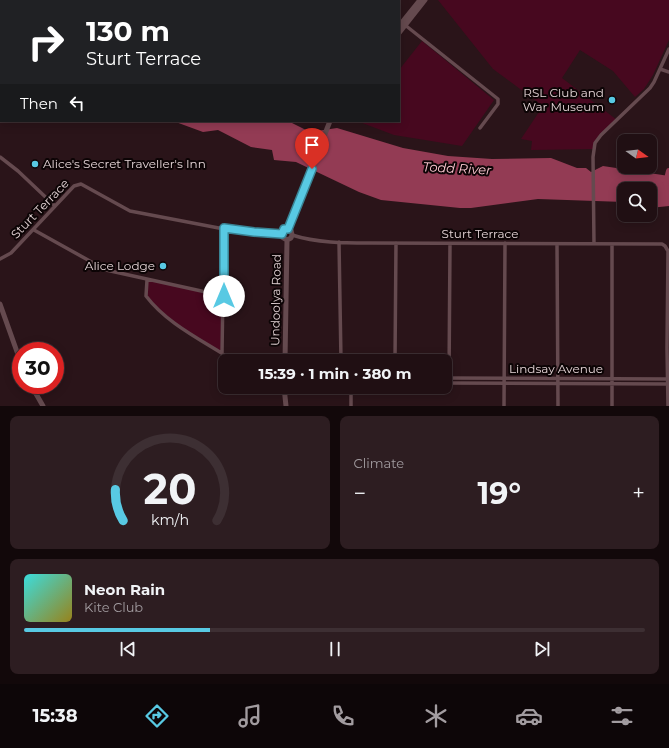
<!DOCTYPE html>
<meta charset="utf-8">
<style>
:root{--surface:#200f13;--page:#2d1d21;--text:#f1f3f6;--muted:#a29ca0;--line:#3d2f33;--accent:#58c9e3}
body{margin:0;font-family:Montserrat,sans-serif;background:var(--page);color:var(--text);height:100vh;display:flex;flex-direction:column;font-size:15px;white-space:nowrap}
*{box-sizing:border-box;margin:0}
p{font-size:13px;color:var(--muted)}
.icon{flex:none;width:22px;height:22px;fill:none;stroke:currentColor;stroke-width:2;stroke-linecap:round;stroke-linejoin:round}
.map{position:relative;height:406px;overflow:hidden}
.details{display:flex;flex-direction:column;gap:10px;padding:10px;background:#12080a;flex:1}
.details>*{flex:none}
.guide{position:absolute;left:0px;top:0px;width:400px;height:122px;box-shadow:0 2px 10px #0003,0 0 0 1px var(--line);background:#202124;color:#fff;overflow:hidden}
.needle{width:26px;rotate:104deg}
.buttons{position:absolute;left:617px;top:134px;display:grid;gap:8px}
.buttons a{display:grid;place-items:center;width:40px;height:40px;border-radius:8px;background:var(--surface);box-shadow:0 2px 10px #0003,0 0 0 1px var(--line);font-size:20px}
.speed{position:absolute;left:12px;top:342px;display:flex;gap:8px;font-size:20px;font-weight:700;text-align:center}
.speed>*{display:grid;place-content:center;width:52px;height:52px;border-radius:50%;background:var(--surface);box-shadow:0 2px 10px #0003,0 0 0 1px var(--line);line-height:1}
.speed .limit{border:6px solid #d22;background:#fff;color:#111}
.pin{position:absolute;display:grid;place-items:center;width:34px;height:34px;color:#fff;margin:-41px -17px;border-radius:50% 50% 50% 0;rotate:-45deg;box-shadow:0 0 4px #0007}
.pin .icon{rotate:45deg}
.me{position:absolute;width:44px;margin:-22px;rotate:0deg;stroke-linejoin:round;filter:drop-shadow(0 0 3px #0008)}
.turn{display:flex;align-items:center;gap:14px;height:84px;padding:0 20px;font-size:18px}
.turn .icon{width:52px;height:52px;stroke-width:2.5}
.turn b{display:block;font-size:28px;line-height:34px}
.then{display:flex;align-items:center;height:38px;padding:0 20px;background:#0003;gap:8px;font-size:15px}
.big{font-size:30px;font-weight:700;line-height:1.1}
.details .card{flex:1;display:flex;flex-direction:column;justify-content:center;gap:6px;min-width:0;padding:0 14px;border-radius:8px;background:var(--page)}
.details .dial{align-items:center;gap:0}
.dial svg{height:104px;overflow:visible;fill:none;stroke:var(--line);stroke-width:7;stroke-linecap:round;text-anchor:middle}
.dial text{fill:var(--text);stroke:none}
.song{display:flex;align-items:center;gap:12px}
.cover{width:48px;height:48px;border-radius:6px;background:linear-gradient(135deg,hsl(180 70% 55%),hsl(50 70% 35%))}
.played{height:4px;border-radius:2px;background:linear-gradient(90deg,var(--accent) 30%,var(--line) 30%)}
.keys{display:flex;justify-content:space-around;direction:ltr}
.heat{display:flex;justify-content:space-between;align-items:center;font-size:22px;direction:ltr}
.details .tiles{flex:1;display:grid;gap:10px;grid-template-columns:1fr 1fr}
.card:last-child{grid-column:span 2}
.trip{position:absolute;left:218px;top:354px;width:234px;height:40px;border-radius:8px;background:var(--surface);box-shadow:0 2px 10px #0003,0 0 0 1px var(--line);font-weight:700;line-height:40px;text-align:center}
.dock{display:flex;height:64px;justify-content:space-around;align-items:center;background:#0d0608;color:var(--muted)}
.dock .icon{width:28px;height:28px}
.dock .on{color:var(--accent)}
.dock b{font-size:18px;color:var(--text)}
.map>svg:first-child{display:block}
.park{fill:#47081f}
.water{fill:#933b54}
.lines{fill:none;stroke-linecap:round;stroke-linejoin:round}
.river{stroke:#933b54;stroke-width:6}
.pedestrian{stroke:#654a4f;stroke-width:2.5}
.minor{stroke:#654a4f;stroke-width:3.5}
.secondary{stroke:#654a4f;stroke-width:5}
.route-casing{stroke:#398394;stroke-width:10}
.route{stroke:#58c9e3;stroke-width:7}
.poi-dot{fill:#58c9e3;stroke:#0c0405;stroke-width:1.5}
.labels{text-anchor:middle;stroke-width:4;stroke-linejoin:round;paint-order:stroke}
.poi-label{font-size:12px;fill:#e4d4d6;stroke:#0c0405;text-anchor:end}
.street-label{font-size:12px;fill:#e4d4d6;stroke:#0c0405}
.water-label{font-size:13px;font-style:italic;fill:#fbc7d1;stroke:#0c0405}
</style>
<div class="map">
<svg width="669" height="406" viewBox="0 0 669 406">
<rect width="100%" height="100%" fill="#2a1419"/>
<path class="park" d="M438,0h231v40l-16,35 -9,14 -9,8 -22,-26 -33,-21 -18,28 55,42 -16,15 -7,14 -63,1 1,-9 -11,-2 22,-33 -50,-37z
M422,41l72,59 -32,46 -68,-11 -37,-14h42v-51z
M646,133l9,5 -5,10v-7h-8z
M147,280l77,16 -2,57c-19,-12 -70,-38 -76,-61 -1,-3 1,-8 1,-12z"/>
<path class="water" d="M173,121h115l22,11 27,-4 66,20 45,8 44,3 59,-1 26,10h9l5,4 12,-6 66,10v30l-19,2v-19h-26v13l-86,-3 -67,9h-11l-79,-8 -22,-8 -63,-30 -22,-2 -2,-10 -21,-3 -33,-17 -15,2z"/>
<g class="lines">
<path class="river" d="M666,183l3,-12"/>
<path class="pedestrian" d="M254,0l1,1
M265,1v-1"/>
<path class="minor" d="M130,0l1,1
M135,0l1,1
M374,0l2,1
M405,25l93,74v5l-18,24
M660,69l9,3
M0,157l18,14 37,35
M34,230l72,40 118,26
M292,235c25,8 52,8 77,8l293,1 3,2 3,5 -1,97 1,58
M339,242l2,119
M557,244l1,162
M594,244l-1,-87 2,-14 6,-8 49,-47 4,-6 15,-33
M612,244v162
M0,259l11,-6 63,-67 7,-2 49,27 94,18 30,4h28
M147,280l-1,16c22,29 58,45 88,65
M222,353l2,-124
M395,361l1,-118
M445,378l222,1
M449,380l1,-136
M445,383l222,1
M351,406v-19
M504,406l1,-163"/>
<path class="secondary" d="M15,1l1,-1
M399,26l21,-26
M399,33l26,-33
M0,35l1,-3
M288,229l42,-108
M287,240l-5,-3v-4l3,-4h3
M287,240l4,-2 1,-3 -1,-5 -3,-1
M0,304l21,59
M285,361l2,-121
M31,385l12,21
M284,387l2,19"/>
</g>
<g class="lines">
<defs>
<path id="route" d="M224,296v-68l30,4 28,2 2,-5h4l24,-60"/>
</defs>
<use href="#route" class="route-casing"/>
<use href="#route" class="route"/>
</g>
<g class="poi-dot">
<circle cx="612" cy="100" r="4"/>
<circle cx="35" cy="164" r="4"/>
<circle cx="163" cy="266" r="4"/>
</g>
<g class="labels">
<g class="poi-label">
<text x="604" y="97">RSL Club and<tspan x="604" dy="14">War Museum</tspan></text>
<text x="43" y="168" text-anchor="start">Alice's Secret Traveller's Inn</text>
<text x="155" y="270">Alice Lodge</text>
</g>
<g class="street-label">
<text transform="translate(40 209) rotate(-46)" y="4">Sturt Terrace</text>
<text x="480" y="238">Sturt Terrace</text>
<text transform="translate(276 300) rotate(-89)" y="4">Undoolya Road</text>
<text x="556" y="373">Lindsay Avenue</text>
</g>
<g class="water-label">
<text transform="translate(457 168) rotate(3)" y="5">Todd River</text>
</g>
</g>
</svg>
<div class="buttons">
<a><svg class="needle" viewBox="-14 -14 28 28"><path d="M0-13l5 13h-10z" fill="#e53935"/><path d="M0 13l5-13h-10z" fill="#a29ca0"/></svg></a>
<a><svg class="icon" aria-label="search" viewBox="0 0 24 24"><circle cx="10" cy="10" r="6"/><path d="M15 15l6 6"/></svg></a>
</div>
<div class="speed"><div class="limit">30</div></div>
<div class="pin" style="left:312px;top:169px;background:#d93025"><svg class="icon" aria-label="arrive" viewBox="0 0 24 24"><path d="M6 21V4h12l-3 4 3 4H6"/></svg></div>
<svg class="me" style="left:224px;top:296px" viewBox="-20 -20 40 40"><circle r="19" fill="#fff"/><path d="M0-13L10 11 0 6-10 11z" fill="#58c9e3"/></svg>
<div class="trip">15:39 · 1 min · 380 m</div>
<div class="guide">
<div class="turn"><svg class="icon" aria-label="right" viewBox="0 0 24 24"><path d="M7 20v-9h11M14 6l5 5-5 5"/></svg><div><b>130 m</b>Sturt Terrace</div></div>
<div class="then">Then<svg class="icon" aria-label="left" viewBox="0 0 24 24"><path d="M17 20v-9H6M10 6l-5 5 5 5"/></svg></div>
</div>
</div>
<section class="details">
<div class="tiles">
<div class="card dial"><svg viewBox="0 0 100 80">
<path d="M14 69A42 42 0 1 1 86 69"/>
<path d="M14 69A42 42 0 0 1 8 45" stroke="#58c9e3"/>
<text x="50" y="56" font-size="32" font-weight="700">20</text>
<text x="50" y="72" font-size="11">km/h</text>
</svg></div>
<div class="card"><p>Climate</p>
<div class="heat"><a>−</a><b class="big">19°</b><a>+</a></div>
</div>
<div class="card">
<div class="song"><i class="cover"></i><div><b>Neon Rain</b><p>Kite Club</p></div></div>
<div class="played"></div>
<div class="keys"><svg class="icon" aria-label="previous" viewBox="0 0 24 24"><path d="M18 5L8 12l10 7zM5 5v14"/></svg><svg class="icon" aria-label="pause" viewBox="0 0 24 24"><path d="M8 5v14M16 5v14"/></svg><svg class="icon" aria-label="next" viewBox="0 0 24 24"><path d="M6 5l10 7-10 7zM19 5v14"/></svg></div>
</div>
</div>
</section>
<nav class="dock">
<b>15:38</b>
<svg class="icon on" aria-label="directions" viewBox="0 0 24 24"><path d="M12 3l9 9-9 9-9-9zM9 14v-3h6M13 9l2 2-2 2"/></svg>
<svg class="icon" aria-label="music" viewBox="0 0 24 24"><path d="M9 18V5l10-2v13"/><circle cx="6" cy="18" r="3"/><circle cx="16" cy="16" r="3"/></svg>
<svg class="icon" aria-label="phone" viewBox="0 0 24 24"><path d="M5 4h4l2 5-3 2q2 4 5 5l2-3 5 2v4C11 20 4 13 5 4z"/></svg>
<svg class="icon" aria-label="climate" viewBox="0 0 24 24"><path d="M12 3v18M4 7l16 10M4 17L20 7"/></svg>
<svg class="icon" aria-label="car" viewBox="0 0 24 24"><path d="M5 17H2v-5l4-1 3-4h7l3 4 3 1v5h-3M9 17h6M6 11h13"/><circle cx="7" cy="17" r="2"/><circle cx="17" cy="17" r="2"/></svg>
<svg class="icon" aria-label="filters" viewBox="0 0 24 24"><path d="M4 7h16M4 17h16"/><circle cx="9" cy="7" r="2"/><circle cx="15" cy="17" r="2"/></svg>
</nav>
